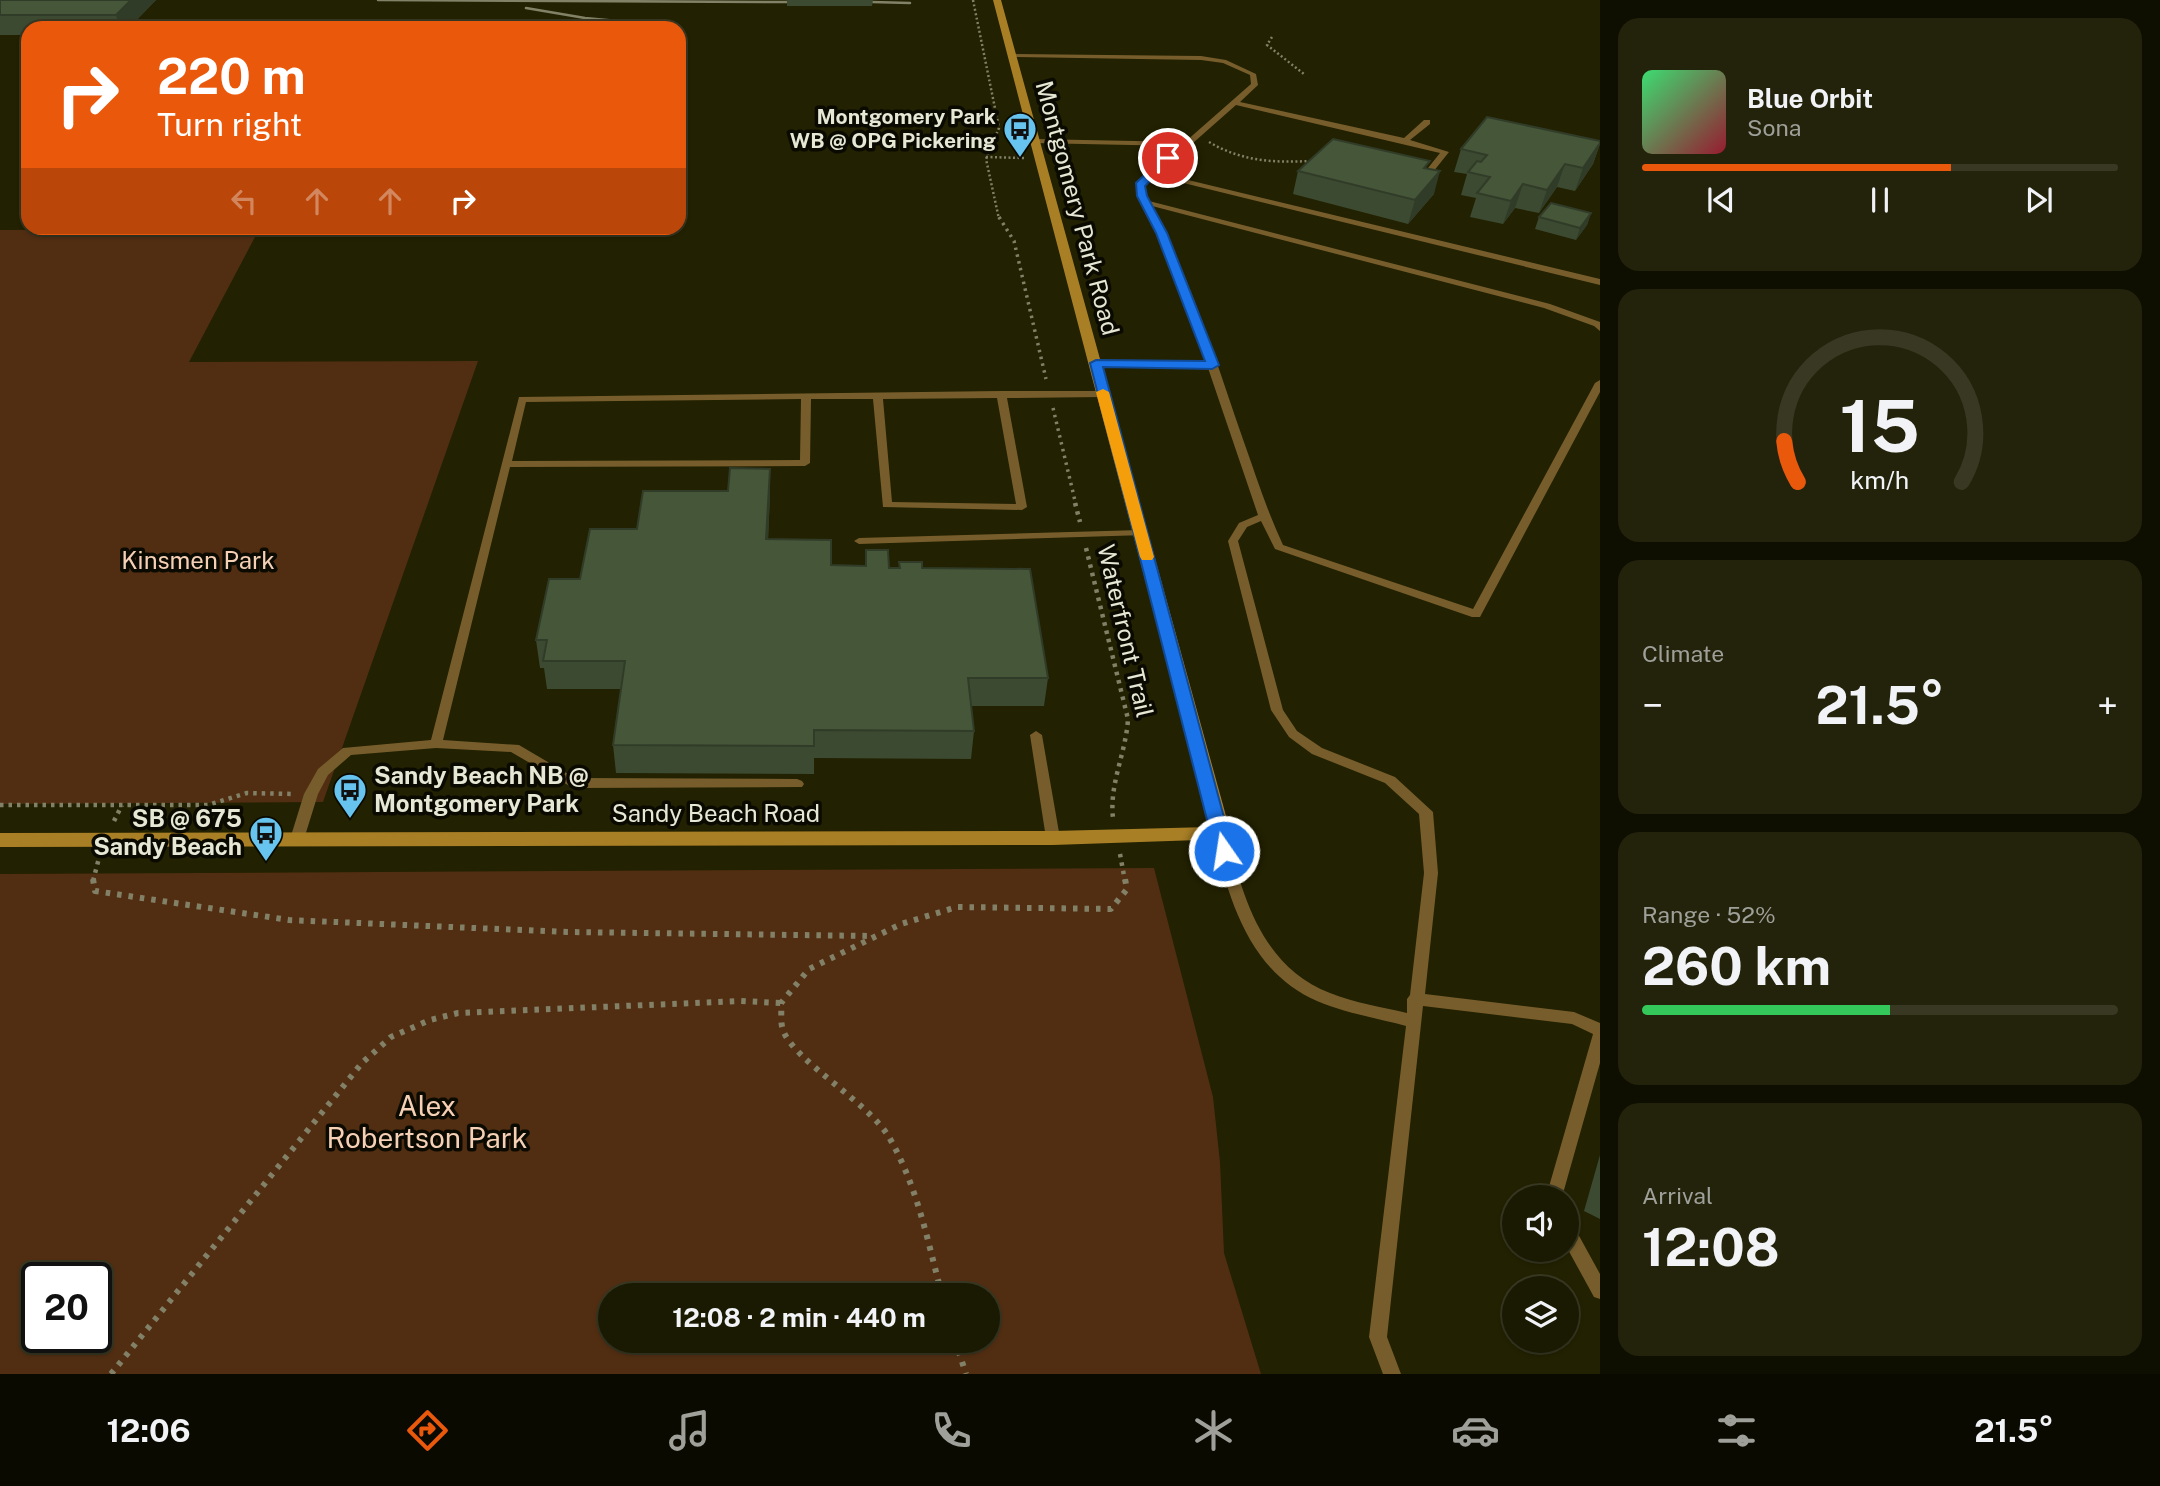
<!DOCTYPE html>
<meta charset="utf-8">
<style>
:root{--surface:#1a1901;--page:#23220b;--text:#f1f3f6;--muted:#9fa099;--line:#383823;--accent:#ea580c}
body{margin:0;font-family:"Public Sans",sans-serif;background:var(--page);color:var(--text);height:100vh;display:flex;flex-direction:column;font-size:26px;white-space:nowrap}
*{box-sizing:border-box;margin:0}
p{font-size:23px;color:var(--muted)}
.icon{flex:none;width:38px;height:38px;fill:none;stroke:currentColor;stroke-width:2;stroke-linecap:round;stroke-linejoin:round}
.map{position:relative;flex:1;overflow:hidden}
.details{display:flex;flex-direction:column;gap:18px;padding:18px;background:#0e0e01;width:560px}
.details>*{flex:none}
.top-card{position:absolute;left:21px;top:21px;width:665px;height:214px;border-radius:21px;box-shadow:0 2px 5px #0004,0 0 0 2px var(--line);background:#ea580c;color:#fff;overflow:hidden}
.buttons{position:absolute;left:1502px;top:1185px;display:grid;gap:14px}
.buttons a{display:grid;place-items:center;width:77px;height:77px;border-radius:50%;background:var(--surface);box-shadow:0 2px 5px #0004,0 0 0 2px var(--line);font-size:35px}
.speed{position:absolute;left:21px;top:1262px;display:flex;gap:14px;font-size:35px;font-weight:700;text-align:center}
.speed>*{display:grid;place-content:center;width:91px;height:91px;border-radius:50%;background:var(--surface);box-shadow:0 2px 5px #0004,0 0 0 2px var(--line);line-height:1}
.speed .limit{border:4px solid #111;border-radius:10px;background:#fff;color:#111}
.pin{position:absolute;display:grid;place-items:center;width:60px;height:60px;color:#fff;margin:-30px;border:4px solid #fff;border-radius:50%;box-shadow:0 2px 7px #0007}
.me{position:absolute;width:77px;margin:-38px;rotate:347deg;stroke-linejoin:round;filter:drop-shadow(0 0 5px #0008)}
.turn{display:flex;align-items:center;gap:24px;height:147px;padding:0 21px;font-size:32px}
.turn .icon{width:91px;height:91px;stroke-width:2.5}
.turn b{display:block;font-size:49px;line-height:60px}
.lanes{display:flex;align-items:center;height:66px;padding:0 21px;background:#0003;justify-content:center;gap:35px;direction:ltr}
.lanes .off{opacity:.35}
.big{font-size:52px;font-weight:700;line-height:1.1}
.details .tile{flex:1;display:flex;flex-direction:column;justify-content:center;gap:10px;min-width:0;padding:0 24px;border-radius:21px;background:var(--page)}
.details .dial{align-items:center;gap:0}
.dial svg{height:182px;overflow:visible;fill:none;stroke:var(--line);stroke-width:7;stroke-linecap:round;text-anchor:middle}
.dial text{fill:var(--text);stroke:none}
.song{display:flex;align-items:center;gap:21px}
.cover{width:84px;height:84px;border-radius:10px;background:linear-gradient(135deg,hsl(140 70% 55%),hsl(350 70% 35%))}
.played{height:7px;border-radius:4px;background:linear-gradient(90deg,var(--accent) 65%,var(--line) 65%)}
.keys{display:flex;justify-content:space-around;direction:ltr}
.heat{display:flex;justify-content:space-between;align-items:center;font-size:38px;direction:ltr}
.charge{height:10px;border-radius:5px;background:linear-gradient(90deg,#34c759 52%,var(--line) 0)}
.trip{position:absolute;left:598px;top:1283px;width:402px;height:70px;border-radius:35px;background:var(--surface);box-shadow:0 2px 5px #0004,0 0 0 2px var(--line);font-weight:700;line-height:70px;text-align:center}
.menu{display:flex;height:112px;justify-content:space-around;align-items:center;background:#0a0a00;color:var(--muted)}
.menu .icon{width:49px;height:49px}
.menu .on{color:var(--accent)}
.menu b{font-size:32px;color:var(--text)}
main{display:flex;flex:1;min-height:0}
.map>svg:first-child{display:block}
.green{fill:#512e12;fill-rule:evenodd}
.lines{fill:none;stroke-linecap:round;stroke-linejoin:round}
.path-far3{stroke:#828168;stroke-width:2.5;stroke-dasharray:2 2.5;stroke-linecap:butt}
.path-far2{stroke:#828168;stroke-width:3.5;stroke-dasharray:2.5 4.5;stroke-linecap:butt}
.path-far1{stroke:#828168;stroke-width:4.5;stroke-dasharray:3.5 5;stroke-linecap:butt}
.path{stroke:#828168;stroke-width:6;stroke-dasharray:4.5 7;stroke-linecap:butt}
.lane{fill:#775d2b;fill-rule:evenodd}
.secondary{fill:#a97f26;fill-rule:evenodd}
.rail{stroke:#828268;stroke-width:2.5}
.wall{fill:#3c4a31}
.shaded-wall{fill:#313c28}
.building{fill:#465639;stroke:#313c28;stroke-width:2}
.route{fill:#1a73e8;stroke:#114b97;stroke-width:2}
.slow{fill:#f59e0b}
.labels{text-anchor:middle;stroke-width:7;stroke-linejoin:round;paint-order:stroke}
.far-poi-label{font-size:21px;font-weight:bold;fill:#e7e7d5;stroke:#0b0a01;text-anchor:end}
.street-label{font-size:24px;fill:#e7e7d5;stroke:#0b0a01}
.park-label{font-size:24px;fill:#f5d0b5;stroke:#0b0a01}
.poi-label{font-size:24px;font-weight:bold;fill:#e7e7d5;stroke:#0b0a01;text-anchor:start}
.near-park-label{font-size:28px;fill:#f5d0b5;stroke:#0b0a01}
</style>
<main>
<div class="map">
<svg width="1600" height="1374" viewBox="0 0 1600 1374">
<rect width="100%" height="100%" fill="#222101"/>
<path class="green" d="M237,229l-3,8h21l-66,125 289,-1 -155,441 -323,2v-574z
M1154,868l59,229 7,65 4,91 37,121h-1261v-500zM37,1278h59v59h-59zM989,1295v45h-378v-45z"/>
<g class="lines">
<path class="path-far3" d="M973,0l26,128 -13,31 13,60
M1272,37l-5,8 37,29
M1209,142c32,19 64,21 100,19
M986,157l38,1"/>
<path class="path-far2" d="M999,217l15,24 32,138
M1053,408l23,97"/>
<path class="path-far1" d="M1075,503l5,19
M1086,548l42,171c-2,34 -19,65 -15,99
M0,805h208l39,-12 46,1
M114,821l8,-16
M1120,854l5,27
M93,881l6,-23"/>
<path class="path" d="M93,879l2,12 194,29 278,12 305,4
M942,1295c-15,-56 -24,-107 -53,-158 -21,-35 -96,-77 -106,-107 -3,-8 -1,-19 -2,-27l28,-34 92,-45 56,-17 154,2 16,-20 -2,-10
M955,1340l11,34
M111,1374l251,-311 29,-26 39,-17 28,-7 283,-12 40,2"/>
<path class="lane" d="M1013,54l188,2 25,4 30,14 2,11 -18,17 164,36 20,-18h6v4l-20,16 39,12 -16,20h-20v-4h15l12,-15 -204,-48 -77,68 441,106v6l-445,-109 -11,10 5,15 401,103 50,18v9l-6,-5 -50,-18 -392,-102c40,75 65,159 93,239 12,34 23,68 38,100l190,64 122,-226 5,-3v12l-120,225h-8l-197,-68 -14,-28 -14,6 -9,14 45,169 14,21 25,17 73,29 38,35 5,61 -13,121 149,18 26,11v40l-38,134h-16l47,-163 -21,-10 -149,-18 -36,331 14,37h-18l-14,-37 37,-311c-29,-8 -61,-13 -89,-25 -67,-29 -89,-101 -103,-167l2,-4h10l2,4c14,64 35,133 102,159 25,10 52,14 77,20v-14l3,-4 14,-122 -5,-59 -34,-31 -73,-29 -23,-17 -18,-27 -43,-169 11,-18 19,-8 -50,-147 -112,-1 -5,-3 5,-3 110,1 -48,-129 -20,-37 -2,-11 12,-11v-3h4l28,-25 -146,-3 -4,-2 4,-2 151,3 66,-58 -1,-9 -27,-12 -22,-3 -190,-3 -1,-1z
M1001,391h102l5,3 -5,3 -96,1 20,109 -5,3 -139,-3 -10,-108h-62l-1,64 -5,3 -295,1 -67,273 76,5 56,33 222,1 5,2 2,3 -2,3 -229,1 -62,-36 -75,-4 -85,7 -23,20 -10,19 -14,45 -2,4h-10l-2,-4 14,-45 14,-25 25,-21 88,-8 88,-343zM997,398l19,106 -124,-2 -9,-103zM801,399l-1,61 -288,1 14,-59z
M1141,530l4,1 1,2 -1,2 -286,9 -5,-3 5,-3z
M1036,731l6,4 18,103 -2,4h-10l-2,-4 -16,-103z
M1566,1221l6,2 28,51v25l-6,-2 -28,-51z"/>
<path class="secondary" d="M993,0h8l230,834 -3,5 -175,6 -1053,2v-14l1053,-2 157,-4z"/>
<path class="rail" d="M378,0l409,2
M872,2l38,1
M526,8l59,10 77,7"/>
</g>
<path class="wall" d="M0,0h156l-27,28h-101v7h-28z
M787,0h86l-1,6h-85z
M1600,141v3l-7,20 -18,27 -18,-4 -18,26 -24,-5 -12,16 -33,-7 6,-19 -15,-3 6,-21 -13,-2 7,-23z
M1428,168l6,26 -26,30 -115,-30 5,-23z
M1591,213l-4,12 -11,15 -41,-11 4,-12z
M770,495l-2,44 63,26 34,1 1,-16 23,18h10v-6l23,6 126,110 -4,28h-73l3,25 -3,28 -157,-1v16l-198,-1 -3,-28 8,-56h-74l-3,-21h-4l-4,-28 44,-61z
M1600,1155v64l-16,-8z"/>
<path class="shaded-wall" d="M131,0h25l-27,28h-9l-4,-13z
M1600,143l-7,21 -18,27 8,-23z
M1565,164l-8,23 -18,26 8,-23z
M1440,171l-6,23 -26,30 7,-24z
M1523,184l-8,24 -12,16 8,-23z
M1591,213l-4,12 -11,15 4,-12z
M770,469v26l-3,72 -1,-28z"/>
<path class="building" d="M0,0h131l-15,15h-116z
M1487,117l113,24v2l-17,25 -18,-4 -18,26 -24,-6 -12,17 -34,-8 13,-16 -22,-5 9,-11 4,1 6,-7 -26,-6z
M1333,139l97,22 -6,7 16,3 -25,29 -117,-29z
M1551,203l40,10 -11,15 -41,-11z
M730,468l40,1 -4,70 65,1v25l35,1v-16h22l1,18h11l-1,-6h23v6l108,1 18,109h-80l6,53 -160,-1v16l-201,-1 12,-84h-82l4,-21h-11l13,-61h31l10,-50h47l6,-38h85z"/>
<path class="route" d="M1164,156l9,2 -28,28 2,10 20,37 52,132 -7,4 -109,-2 130,484 -2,5h-13l-3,-5 -125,-488 6,-3 109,1 -49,-128 -19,-37 -1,-13z"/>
<path class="slow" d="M1103,389l6,3 45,165 -2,3h-10l-2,-3 -44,-165z"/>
<defs>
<symbol id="bus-pin" viewBox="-11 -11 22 30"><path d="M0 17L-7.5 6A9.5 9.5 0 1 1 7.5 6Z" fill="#67c4ef" stroke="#0b0a01"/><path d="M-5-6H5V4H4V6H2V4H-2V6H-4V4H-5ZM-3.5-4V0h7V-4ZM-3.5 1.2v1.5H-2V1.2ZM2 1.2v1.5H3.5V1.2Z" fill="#111"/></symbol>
</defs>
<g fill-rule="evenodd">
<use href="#bus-pin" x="1001" y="110" width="38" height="52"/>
<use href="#bus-pin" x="331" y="771" width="38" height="52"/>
<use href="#bus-pin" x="247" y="814" width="38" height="52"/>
</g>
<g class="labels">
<g class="far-poi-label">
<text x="996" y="124">Montgomery Park<tspan x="996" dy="24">WB @ OPG Pickering</tspan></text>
</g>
<g class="street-label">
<text transform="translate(1077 208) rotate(75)" y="8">Montgomery Park Road</text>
<text transform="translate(1125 631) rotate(77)" y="8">Waterfront Trail</text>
<text x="716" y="822">Sandy Beach Road</text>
</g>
<g class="park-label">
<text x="198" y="569">Kinsmen Park</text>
</g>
<g class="poi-label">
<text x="374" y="784">Sandy Beach NB @<tspan x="374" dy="28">Montgomery Park</tspan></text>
<text x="242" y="827" text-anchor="end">SB @ 675<tspan x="242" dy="28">Sandy Beach</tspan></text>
</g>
<g class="near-park-label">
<text x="427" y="1116">Alex<tspan x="427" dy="32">Robertson Park</tspan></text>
</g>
</g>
</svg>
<div class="buttons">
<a><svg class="icon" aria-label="sound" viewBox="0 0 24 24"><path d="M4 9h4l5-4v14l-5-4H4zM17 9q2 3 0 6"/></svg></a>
<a><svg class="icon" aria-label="layers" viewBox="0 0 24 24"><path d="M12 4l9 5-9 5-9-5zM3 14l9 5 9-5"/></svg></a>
</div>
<div class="speed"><div class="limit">20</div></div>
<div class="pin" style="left:1168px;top:158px;background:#d93025"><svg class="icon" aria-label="arrive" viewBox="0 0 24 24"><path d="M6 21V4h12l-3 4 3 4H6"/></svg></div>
<svg class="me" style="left:1224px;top:851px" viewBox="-20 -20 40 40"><circle r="17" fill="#1a73e8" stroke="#fff" stroke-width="3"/><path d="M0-11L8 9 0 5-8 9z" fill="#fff"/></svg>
<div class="trip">12:08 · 2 min · 440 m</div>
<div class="top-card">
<div class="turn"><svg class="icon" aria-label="right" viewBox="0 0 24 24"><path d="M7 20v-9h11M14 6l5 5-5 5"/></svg><div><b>220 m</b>Turn right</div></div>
<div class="lanes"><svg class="icon off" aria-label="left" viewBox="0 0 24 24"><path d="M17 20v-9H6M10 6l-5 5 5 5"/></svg><svg class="icon off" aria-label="ahead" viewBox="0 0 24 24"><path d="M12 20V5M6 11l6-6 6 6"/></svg><svg class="icon off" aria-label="ahead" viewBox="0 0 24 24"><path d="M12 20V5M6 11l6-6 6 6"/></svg><svg class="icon" aria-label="right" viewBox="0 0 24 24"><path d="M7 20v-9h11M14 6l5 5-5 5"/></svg></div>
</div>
</div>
<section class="details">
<div class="tile">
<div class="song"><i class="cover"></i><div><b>Blue Orbit</b><p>Sona</p></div></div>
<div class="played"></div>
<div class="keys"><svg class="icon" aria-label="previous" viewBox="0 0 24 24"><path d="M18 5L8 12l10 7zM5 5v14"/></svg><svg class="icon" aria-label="pause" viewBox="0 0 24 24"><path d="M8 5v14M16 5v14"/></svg><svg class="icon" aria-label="next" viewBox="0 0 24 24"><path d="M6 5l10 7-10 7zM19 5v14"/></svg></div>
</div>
<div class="tile dial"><svg viewBox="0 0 100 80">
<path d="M14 69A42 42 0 1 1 86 69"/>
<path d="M14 69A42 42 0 0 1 8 51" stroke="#ea580c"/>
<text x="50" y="56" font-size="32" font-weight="700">15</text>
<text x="50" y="72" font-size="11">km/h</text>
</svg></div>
<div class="tile"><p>Climate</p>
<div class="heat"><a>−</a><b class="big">21.5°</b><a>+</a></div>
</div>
<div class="tile"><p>Range · 52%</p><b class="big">260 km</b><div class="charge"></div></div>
<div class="tile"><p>Arrival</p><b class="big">12:08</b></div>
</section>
</main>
<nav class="menu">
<b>12:06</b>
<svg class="icon on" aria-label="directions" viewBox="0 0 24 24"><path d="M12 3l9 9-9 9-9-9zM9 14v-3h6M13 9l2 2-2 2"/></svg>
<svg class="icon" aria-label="music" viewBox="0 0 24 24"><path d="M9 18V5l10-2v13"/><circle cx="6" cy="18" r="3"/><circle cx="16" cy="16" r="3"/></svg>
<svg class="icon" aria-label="phone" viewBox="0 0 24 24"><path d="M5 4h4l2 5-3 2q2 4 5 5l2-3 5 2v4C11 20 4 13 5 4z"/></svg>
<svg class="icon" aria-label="climate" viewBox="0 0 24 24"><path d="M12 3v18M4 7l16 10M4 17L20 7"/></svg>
<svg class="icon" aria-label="car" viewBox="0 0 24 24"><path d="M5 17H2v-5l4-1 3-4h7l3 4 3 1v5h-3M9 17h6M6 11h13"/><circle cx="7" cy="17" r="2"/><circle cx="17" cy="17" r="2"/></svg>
<svg class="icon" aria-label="filters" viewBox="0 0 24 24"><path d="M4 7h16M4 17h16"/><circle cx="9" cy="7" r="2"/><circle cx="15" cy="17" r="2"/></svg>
<b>21.5°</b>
</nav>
